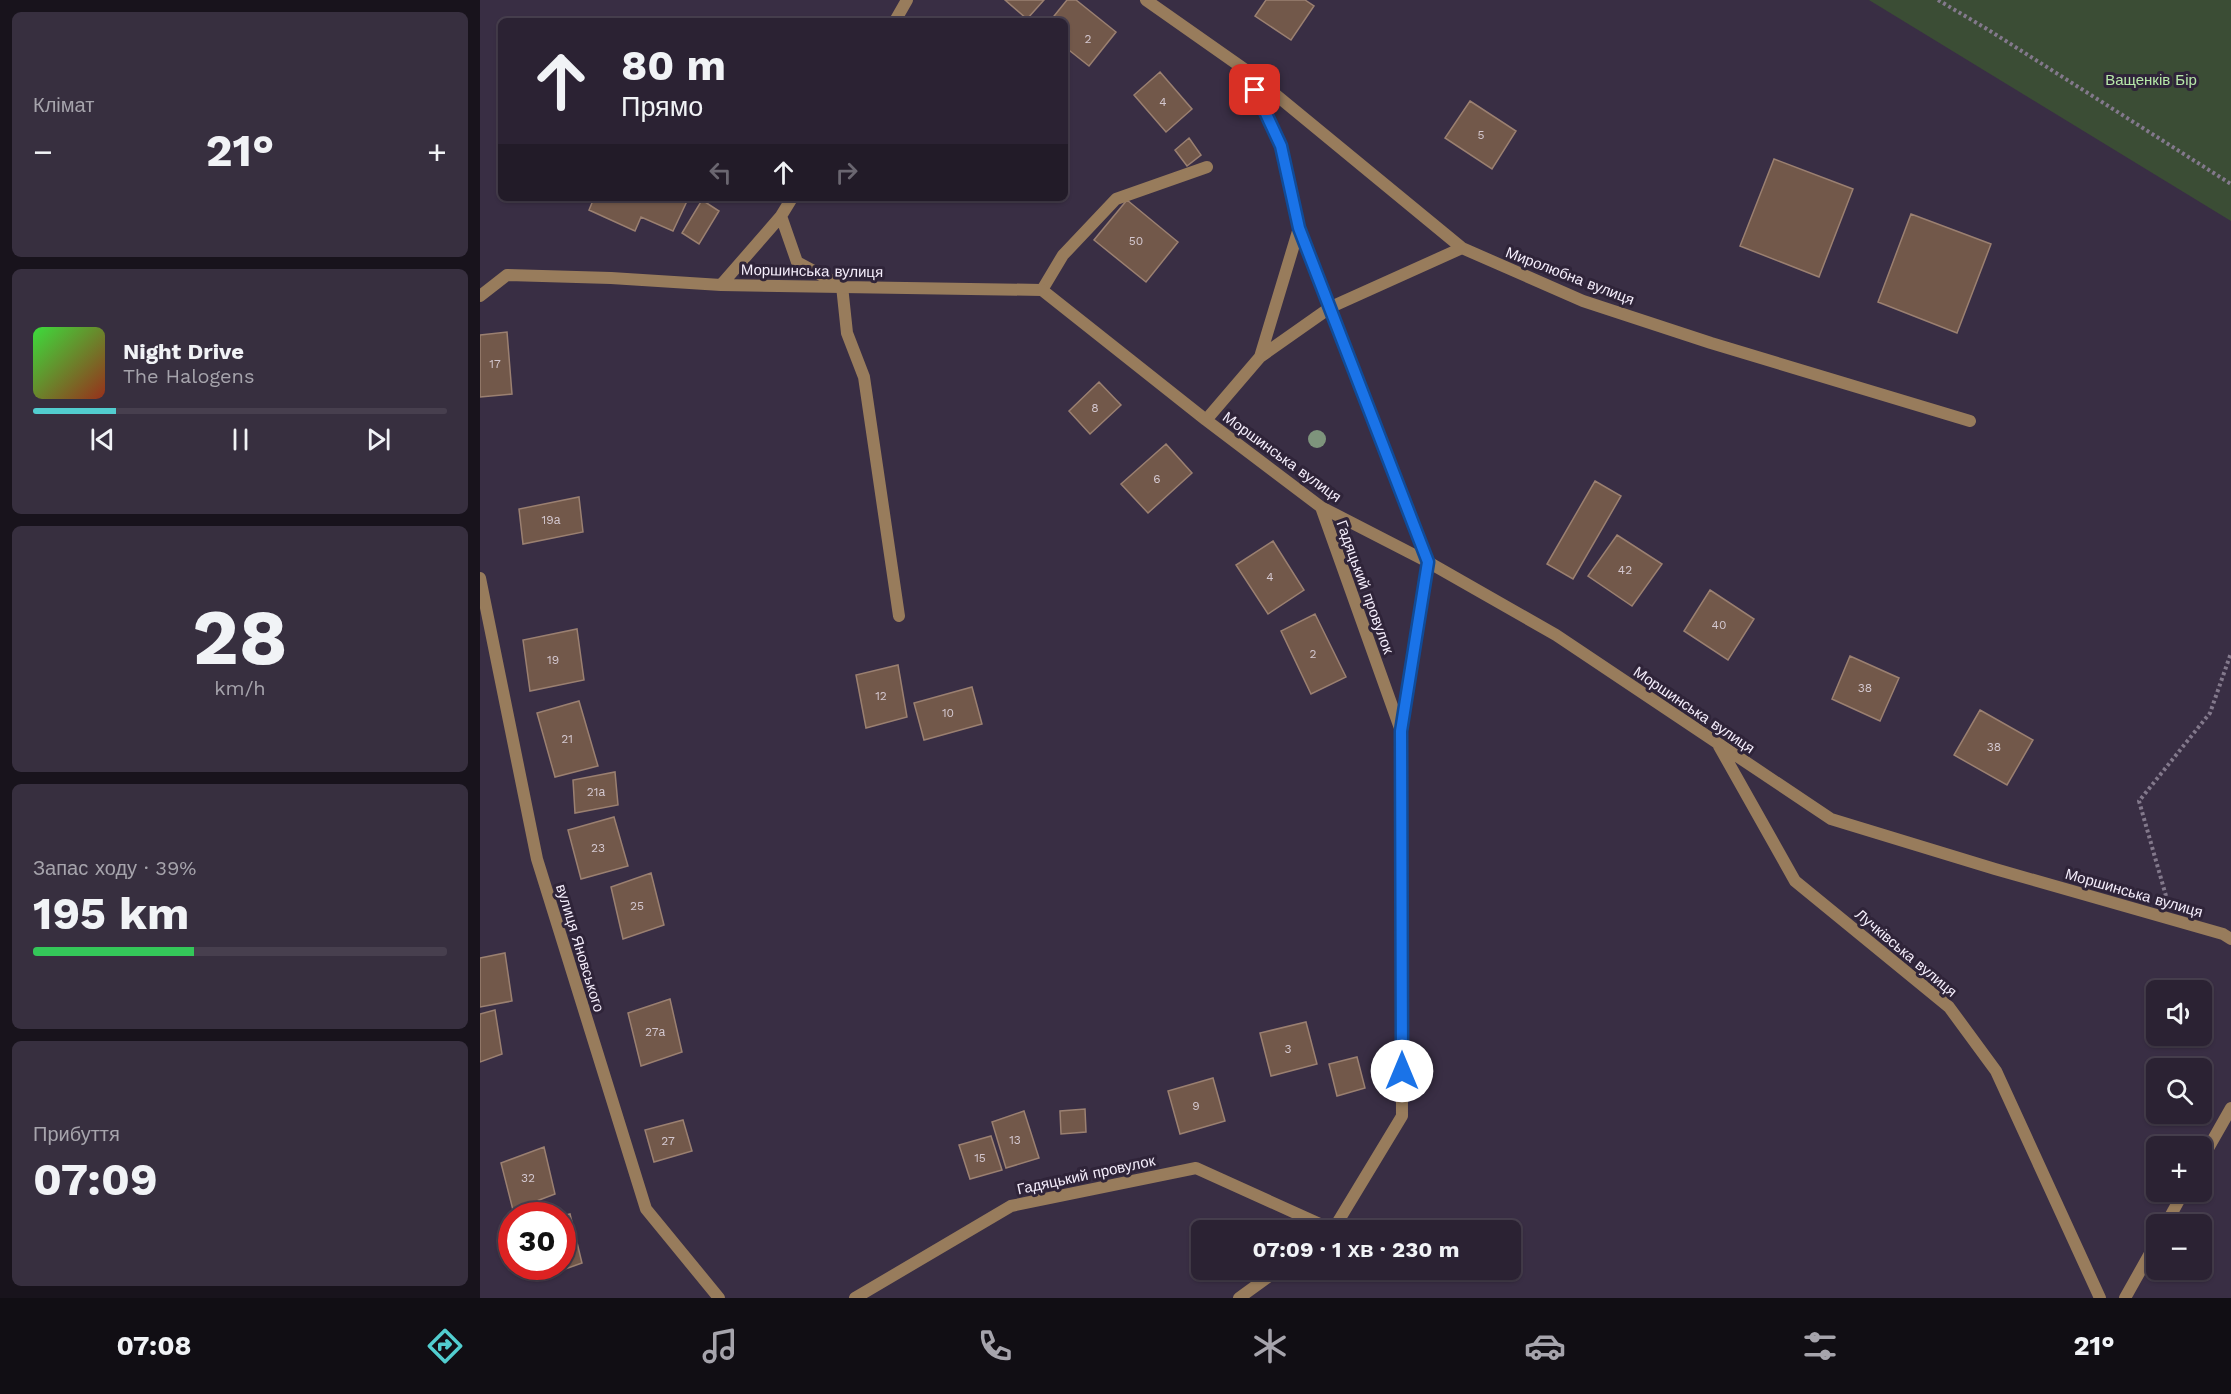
<!DOCTYPE html>
<html lang="uk">
<meta charset="utf-8">
<style>
:root{--surface:#2b2233;--page:#372f3f;--text:#f1f3f6;--muted:#a6a4ac;--line:#473f4e;--accent:#52cdcf}
body{margin:0;font-family:"Work Sans",sans-serif;background:var(--page);color:var(--text);height:100vh;display:flex;flex-direction:column;font-size:22px;white-space:nowrap}
*{box-sizing:border-box;margin:0}
p{font-size:20px;color:var(--muted)}
.icon{flex:none;width:33px;height:33px;fill:none;stroke:currentColor;stroke-width:2;stroke-linecap:round;stroke-linejoin:round}
.map{position:relative;flex:1;overflow:hidden}
.sheet{display:flex;flex-direction:column;gap:12px;padding:12px;background:#18131c;width:480px}
.sheet>*{flex:none}
.guide{position:absolute;left:18px;top:18px;width:570px;height:183px;border-radius:9px;box-shadow:0 2px 4px #0004,0 0 0 2px var(--line);background:#2b2233;color:var(--text);overflow:hidden}
.fabs{position:absolute;left:1666px;top:980px;display:grid;gap:12px}
.fabs a{display:grid;place-items:center;width:66px;height:66px;border-radius:9px;background:var(--surface);box-shadow:0 2px 4px #0004,0 0 0 2px var(--line);font-size:30px}
.speed{position:absolute;left:18px;top:1202px;display:flex;gap:12px;font-size:30px;font-weight:700;text-align:center}
.speed>*{display:grid;place-content:center;width:78px;height:78px;border-radius:50%;background:var(--surface);box-shadow:0 2px 4px #0004,0 0 0 2px var(--line);line-height:1}
.speed .limit{border:9px solid #d22;background:#fff;color:#111}
.pin{position:absolute;display:grid;place-items:center;width:51px;height:51px;color:#fff;margin:-26px;border-radius:12px;box-shadow:0 3px 9px #0006}
.me{position:absolute;width:66px;margin:-33px;rotate:0deg;stroke-linejoin:round;filter:drop-shadow(0 0 4px #0008)}
.turn{display:flex;align-items:center;gap:21px;height:126px;padding:0 24px;font-size:27px}
.turn .icon{width:78px;height:78px;stroke-width:2.5}
.turn b{display:block;font-size:42px;line-height:51px}
.lanes{display:flex;align-items:center;height:57px;padding:0 24px;background:#0003;justify-content:center;gap:30px;direction:ltr}
.lanes .off{opacity:.35}
.big{font-size:45px;font-weight:700;line-height:1.1}
.sheet .widget{flex:1;display:flex;flex-direction:column;justify-content:center;gap:9px;min-width:0;padding:0 21px;border-radius:9px;background:var(--page)}
.sheet .dial{align-items:center;gap:0}
.dial b{font-size:78px;line-height:1}
.song{display:flex;align-items:center;gap:18px}
.cover{width:72px;height:72px;border-radius:9px;background:linear-gradient(135deg,hsl(120 70% 55%),hsl(10 70% 35%))}
.played{height:6px;border-radius:3px;background:linear-gradient(90deg,var(--accent) 20%,var(--line) 20%)}
.keys{display:flex;justify-content:space-around;direction:ltr}
.heat{display:flex;justify-content:space-between;align-items:center;font-size:33px;direction:ltr}
.charge{height:9px;border-radius:4px;background:linear-gradient(90deg,#34c759 39%,var(--line) 0)}
.trip{position:absolute;left:711px;top:1220px;width:330px;height:60px;border-radius:9px;background:var(--surface);box-shadow:0 2px 4px #0004,0 0 0 2px var(--line);font-weight:700;line-height:60px;text-align:center}
.tab-bar{display:flex;height:96px;justify-content:space-around;align-items:center;background:#110e14;color:var(--muted)}
.tab-bar .icon{width:42px;height:42px}
.tab-bar .active{color:var(--accent)}
.tab-bar b{font-size:27px;color:var(--text)}
main{display:flex;flex:1;min-height:0}
.map>svg:first-child{display:block}
.green{fill:#3b4d35}
.building{fill:#72584a;stroke:#9b8071;stroke-width:1.5}
.lines{fill:none;stroke-linecap:round;stroke-linejoin:round}
.path{stroke:#83798c;stroke-width:4;stroke-dasharray:3 3;stroke-linecap:butt}
.service{stroke:#987c5c;stroke-width:12}
.minor{stroke:#987c5c;stroke-width:12}
.tree{fill:#7e947c}
.route-casing{stroke:#114b97;stroke-width:15}
.route{stroke:#1a73e8;stroke-width:10}
.labels{text-anchor:middle;stroke-width:6;stroke-linejoin:round;paint-order:stroke}
.number-label{font-size:12px;fill:#d4c8d0}
.park-label{font-size:15px;fill:#b7e8a9;stroke:#2f2439}
.street-label{font-size:15px;fill:#f5eefc;stroke:#2f2439}
</style>
<main>
<section class="sheet">
<div class="widget"><p>Клімат</p>
<div class="heat"><a>−</a><b class="big">21°</b><a>+</a></div>
</div>
<div class="widget">
<div class="song"><i class="cover"></i><div><b>Night Drive</b><p>The Halogens</p></div></div>
<div class="played"></div>
<div class="keys"><svg class="icon" aria-label="previous" viewBox="0 0 24 24"><path d="M18 5L8 12l10 7zM5 5v14"/></svg><svg class="icon" aria-label="pause" viewBox="0 0 24 24"><path d="M8 5v14M16 5v14"/></svg><svg class="icon" aria-label="next" viewBox="0 0 24 24"><path d="M6 5l10 7-10 7zM19 5v14"/></svg></div>
</div>
<div class="widget dial"><b>28</b><p>km/h</p></div>
<div class="widget"><p>Запас ходу · 39%</p><b class="big">195 km</b><div class="charge"></div></div>
<div class="widget"><p>Прибуття</p><b class="big">07:09</b></div>
</section>
<div class="map">
<svg width="1751" height="1298" viewBox="0 0 1751 1298">
<rect width="100%" height="100%" fill="#392e44"/>
<path class="green" d="M1389,0h362v221z"/>
<path class="building" d="M525,0h39l-17,19z
M587,0h9l40,32 -27,34 -24,-19v-26h-15z
M786,0h39l9,6 -23,34 -36,-24z
M680,72l32,37 -26,23 -32,-37z
M990,101l46,30 -24,38 -47,-31z
M709,138l12,17 -14,11 -12,-16z
M1294,159l79,30 -34,88 -79,-31z
M114,198h91l3,1 -15,32 -32,-14 -6,14 -46,-21z
M222,200l17,11 -20,33 -17,-11z
M647,200l51,42 -32,40 -52,-42z
M1431,214l80,30 -34,89 -79,-31z
M27,332l5,62 -32,3v-62z
M619,382l22,23 -31,29 -21,-23z
M686,444l26,29 -44,40 -27,-29z
M1115,481l26,15 -48,83 -26,-15z
M99,497l4,35 -60,12 -4,-35z
M1137,535l45,29 -30,42 -44,-30z
M793,541l31,49 -36,24 -32,-49z
M1230,590l44,29 -26,41 -44,-29z
M835,614l31,63 -35,17 -30,-63z
M97,629l7,51 -54,11 -7,-51z
M1370,656l49,22 -19,43 -48,-22z
M418,665l9,52 -41,11 -10,-53z
M492,687l10,37 -58,16 -10,-37z
M99,701l19,65 -43,11 -18,-64z
M1500,710l53,30 -26,45 -53,-30z
M135,772l3,33 -43,8 -2,-33z
M134,817l14,49 -47,13 -13,-49z
M171,873l13,52 -41,14 -12,-52z
M25,953l7,48 -32,6v-49z
M190,999l12,53 -41,14 -13,-53z
M15,1010l7,44 -22,8v-48z
M826,1022l11,42 -46,12 -11,-43z
M877,1057l8,31 -28,8 -8,-32z
M733,1078l12,43 -45,13 -12,-43z
M605,1109l1,23 -25,2 -1,-23z
M544,1111l15,47 -33,10 -14,-46z
M203,1120l9,31 -38,11 -9,-32z
M511,1136l11,34 -32,9 -11,-34z
M64,1147l11,47 -42,16 -12,-47z
M90,1214l12,49 -45,16 -3,-13h28v-50z"/>
<g class="lines">
<path class="path" d="M1458,0l49,29 244,155
M1686,896l-27,-95 71,-88 21,-60"/>
<path class="service" d="M362,286l5,47 17,44 35,239
M562,290l21,-35 53,-56 91,-32"/>
<path class="minor" d="M666,0l101,71 215,177 121,53 128,42 259,78
M415,21l12,-21
M301,216l16,46 41,22
M819,228l129,334 -26,167
M241,285l60,-69 11,-18
M0,296l27,-21 104,3 110,7 321,5 164,130 115,87 107,55 128,73 275,184 164,50 228,65 8,5
M780,357l71,-50 131,-59
M726,420l54,-63 39,-129 -18,-82 -32,-71
M841,507l80,224 1,385 -69,114
M0,578l57,281 109,350 73,89
M1239,746l76,135 154,126 47,64 104,227
M1722,1159l29,-51
M1686,1224l18,-33
M375,1298l156,-92 185,-38 137,62
M759,1298l40,-29
M1645,1298l32,-57"/>
</g>
<circle class="tree" cx="837" cy="439" r="9"/>
<g class="lines">
<defs>
<path id="route" d="M775,90l26,56 18,82 129,334 -27,169 1,340"/>
</defs>
<use href="#route" class="route-casing"/>
<use href="#route" class="route"/>
</g>
<g class="labels">
<g class="number-label">
<text x="608" y="43">2</text>
<text x="683" y="106">4</text>
<text x="1001" y="139">5</text>
<text x="656" y="245">50</text>
<text x="15" y="368">17</text>
<text x="615" y="412">8</text>
<text x="677" y="483">6</text>
<text x="71" y="524">19а</text>
<text x="1145" y="574">42</text>
<text x="790" y="581">4</text>
<text x="1239" y="629">40</text>
<text x="833" y="658">2</text>
<text x="73" y="664">19</text>
<text x="1385" y="692">38</text>
<text x="401" y="700">12</text>
<text x="468" y="717">10</text>
<text x="87" y="743">21</text>
<text x="1514" y="751">38</text>
<text x="116" y="796">21а</text>
<text x="118" y="852">23</text>
<text x="157" y="910">25</text>
<text x="175" y="1036">27а</text>
<text x="808" y="1053">3</text>
<text x="716" y="1110">9</text>
<text x="535" y="1144">13</text>
<text x="188" y="1145">27</text>
<text x="500" y="1162">15</text>
<text x="48" y="1182">32</text>
</g>
<g class="park-label">
<text x="1671" y="85">Ващенків Бір</text>
</g>
<g class="street-label">
<text transform="translate(332 271) rotate(1)" y="5">Моршинська вулиця</text>
<text transform="translate(1090 276) rotate(21)" y="5">Миролюбна вулиця</text>
<text transform="translate(802 457) rotate(36)" y="5">Моршинська вулиця</text>
<text transform="translate(885 587) rotate(70)" y="5">Гадяцький провулок</text>
<text transform="translate(1214 710) rotate(34)" y="5">Моршинська вулиця</text>
<text transform="translate(1654 893) rotate(16)" y="5">Моршинська вулиця</text>
<text transform="translate(100 948) rotate(73)" y="5">вулиця Яновського</text>
<text transform="translate(1426 953) rotate(40)" y="5">Лучківська вулиця</text>
<text transform="translate(606 1175) rotate(-12)" y="5">Гадяцький провулок</text>
</g>
</g>
</svg>
<div class="fabs">
<a><svg class="icon" aria-label="sound" viewBox="0 0 24 24"><path d="M4 9h4l5-4v14l-5-4H4zM17 9q2 3 0 6"/></svg></a>
<a><svg class="icon" aria-label="search" viewBox="0 0 24 24"><circle cx="10" cy="10" r="6"/><path d="M15 15l6 6"/></svg></a>
<a>+</a>
<a>−</a>
</div>
<div class="speed"><div class="limit">30</div></div>
<div class="pin" style="left:775px;top:90px;background:#d93025"><svg class="icon" aria-label="arrive" viewBox="0 0 24 24"><path d="M6 21V4h12l-3 4 3 4H6"/></svg></div>
<svg class="me" style="left:922px;top:1071px" viewBox="-20 -20 40 40"><circle r="19" fill="#fff"/><path d="M0-13L10 11 0 6-10 11z" fill="#1a73e8"/></svg>
<div class="trip">07:09 · 1 хв · 230 m</div>
<div class="guide">
<div class="turn"><svg class="icon" aria-label="ahead" viewBox="0 0 24 24"><path d="M12 20V5M6 11l6-6 6 6"/></svg><div><b>80 m</b>Прямо</div></div>
<div class="lanes"><svg class="icon off" aria-label="left" viewBox="0 0 24 24"><path d="M17 20v-9H6M10 6l-5 5 5 5"/></svg><svg class="icon" aria-label="ahead" viewBox="0 0 24 24"><path d="M12 20V5M6 11l6-6 6 6"/></svg><svg class="icon off" aria-label="right" viewBox="0 0 24 24"><path d="M7 20v-9h11M14 6l5 5-5 5"/></svg></div>
</div>
</div>
</main>
<nav class="tab-bar">
<b>07:08</b>
<svg class="icon active" aria-label="directions" viewBox="0 0 24 24"><path d="M12 3l9 9-9 9-9-9zM9 14v-3h6M13 9l2 2-2 2"/></svg>
<svg class="icon" aria-label="music" viewBox="0 0 24 24"><path d="M9 18V5l10-2v13"/><circle cx="6" cy="18" r="3"/><circle cx="16" cy="16" r="3"/></svg>
<svg class="icon" aria-label="phone" viewBox="0 0 24 24"><path d="M5 4h4l2 5-3 2q2 4 5 5l2-3 5 2v4C11 20 4 13 5 4z"/></svg>
<svg class="icon" aria-label="climate" viewBox="0 0 24 24"><path d="M12 3v18M4 7l16 10M4 17L20 7"/></svg>
<svg class="icon" aria-label="car" viewBox="0 0 24 24"><path d="M5 17H2v-5l4-1 3-4h7l3 4 3 1v5h-3M9 17h6M6 11h13"/><circle cx="7" cy="17" r="2"/><circle cx="17" cy="17" r="2"/></svg>
<svg class="icon" aria-label="filters" viewBox="0 0 24 24"><path d="M4 7h16M4 17h16"/><circle cx="9" cy="7" r="2"/><circle cx="15" cy="17" r="2"/></svg>
<b>21°</b>
</nav>
